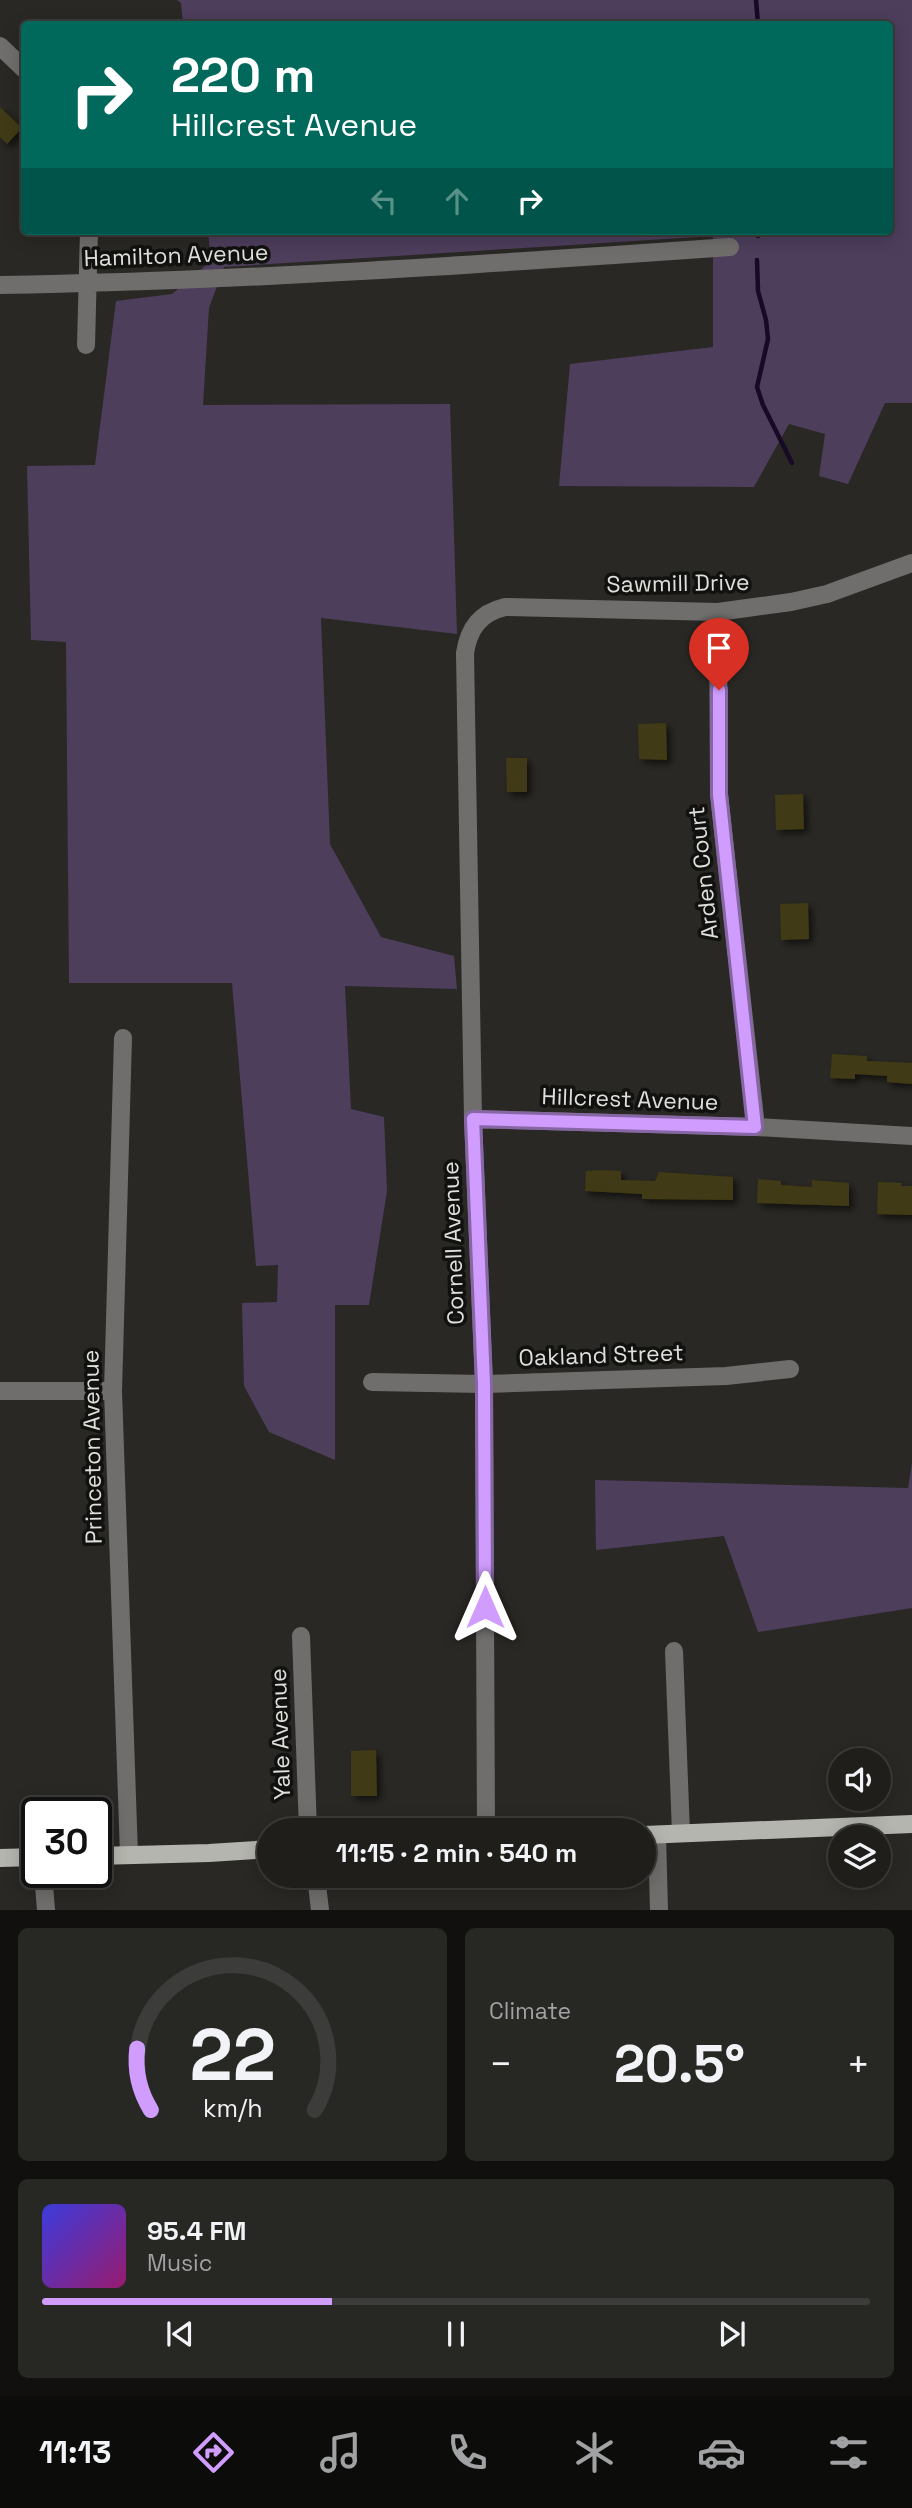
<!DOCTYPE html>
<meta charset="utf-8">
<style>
:root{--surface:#1f1e1b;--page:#272724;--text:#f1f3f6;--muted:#a1a2a3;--line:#3c3c3a;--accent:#d09dff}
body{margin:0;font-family:"Space Grotesk",sans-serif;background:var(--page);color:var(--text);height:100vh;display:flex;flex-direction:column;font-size:26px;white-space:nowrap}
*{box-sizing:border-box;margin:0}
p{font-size:23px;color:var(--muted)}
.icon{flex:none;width:38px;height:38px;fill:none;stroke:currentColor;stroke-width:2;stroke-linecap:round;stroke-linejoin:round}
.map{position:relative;height:1910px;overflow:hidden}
.details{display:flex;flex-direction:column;gap:18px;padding:18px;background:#11100f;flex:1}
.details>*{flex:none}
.guide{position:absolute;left:21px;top:21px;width:872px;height:214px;border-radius:7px;box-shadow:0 4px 18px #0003,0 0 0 2px var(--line);background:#00695c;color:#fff;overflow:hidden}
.tools{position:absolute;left:828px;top:1748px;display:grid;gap:14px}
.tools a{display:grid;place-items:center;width:63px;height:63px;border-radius:50%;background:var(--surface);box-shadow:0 4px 18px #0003,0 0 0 2px var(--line);font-size:35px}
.speed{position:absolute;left:21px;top:1797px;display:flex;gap:14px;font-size:35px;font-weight:700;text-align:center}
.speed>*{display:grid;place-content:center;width:91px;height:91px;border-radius:50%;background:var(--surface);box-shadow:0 4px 18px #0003,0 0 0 2px var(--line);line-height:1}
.speed .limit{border:4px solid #111;border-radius:10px;background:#fff;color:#111}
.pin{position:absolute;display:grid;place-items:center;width:60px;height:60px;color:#fff;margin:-72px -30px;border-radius:50% 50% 50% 0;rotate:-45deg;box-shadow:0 0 7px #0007}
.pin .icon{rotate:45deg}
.me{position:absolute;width:77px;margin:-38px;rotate:0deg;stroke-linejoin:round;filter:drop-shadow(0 0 5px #0008)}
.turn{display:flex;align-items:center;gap:24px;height:147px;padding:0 35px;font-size:32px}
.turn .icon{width:91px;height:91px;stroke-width:2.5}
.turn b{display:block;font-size:49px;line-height:60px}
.lanes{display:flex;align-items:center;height:66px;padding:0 35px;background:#0003;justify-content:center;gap:35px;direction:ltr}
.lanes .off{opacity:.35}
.big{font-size:52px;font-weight:600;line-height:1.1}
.details .tile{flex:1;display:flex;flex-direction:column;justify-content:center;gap:10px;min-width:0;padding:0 24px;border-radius:10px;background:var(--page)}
.details .dial{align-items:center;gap:0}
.dial svg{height:182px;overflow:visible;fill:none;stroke:var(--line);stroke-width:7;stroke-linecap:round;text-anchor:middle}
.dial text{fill:var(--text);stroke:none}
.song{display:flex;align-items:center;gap:21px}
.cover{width:84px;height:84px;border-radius:10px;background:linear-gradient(135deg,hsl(240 70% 55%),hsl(320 70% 35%))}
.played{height:7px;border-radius:4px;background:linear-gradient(90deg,var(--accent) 35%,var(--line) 35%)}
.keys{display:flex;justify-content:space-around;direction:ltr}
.heat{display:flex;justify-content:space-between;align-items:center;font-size:38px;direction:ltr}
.details .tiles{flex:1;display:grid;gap:18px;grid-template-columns:1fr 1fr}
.tile:last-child{grid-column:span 2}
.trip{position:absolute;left:257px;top:1818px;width:399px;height:70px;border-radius:35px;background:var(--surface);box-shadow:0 4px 18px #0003,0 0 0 2px var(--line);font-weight:600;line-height:70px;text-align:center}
.tab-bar{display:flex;height:112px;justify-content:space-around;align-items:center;background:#0c0c0b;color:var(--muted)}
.tab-bar .icon{width:49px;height:49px}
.tab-bar .selected{color:var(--accent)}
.tab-bar b{font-size:32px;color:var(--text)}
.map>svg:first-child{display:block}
.green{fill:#4d3e5c}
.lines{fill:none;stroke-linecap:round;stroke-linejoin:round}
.stream{stroke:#180924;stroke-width:4.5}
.building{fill:#403a13;filter:url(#shadow)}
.minor{stroke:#6f6e6c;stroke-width:18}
.major{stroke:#b5b5b0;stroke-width:18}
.route-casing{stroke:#8766a6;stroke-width:18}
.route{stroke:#d09dff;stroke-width:12}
.labels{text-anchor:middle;stroke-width:7;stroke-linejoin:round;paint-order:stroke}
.street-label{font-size:23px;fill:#dfdfdc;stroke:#11110f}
</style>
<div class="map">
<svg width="912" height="1910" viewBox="0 0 912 1910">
<defs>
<filter id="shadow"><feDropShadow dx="4" dy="4" stdDeviation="3.5" flood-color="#0009"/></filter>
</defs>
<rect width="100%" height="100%" fill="#292824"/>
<path class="green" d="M177,0h735v403h-27l-37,81 -29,-8 6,-42 -36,-10 -35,63 -195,-1 11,-122 143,-17v-111l-489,31 -15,41 -6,97 247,-1 7,230 -136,-16 9,226 51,93 73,19 3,33 -112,-3 6,123 33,8 3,74 -18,114h-34v155l-66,-28 -25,-46 -2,-83 35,-1 1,-37 -22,1 -24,-283h-163l-3,-341 -35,-2 -4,-174 68,-1 21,-164 56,-7 39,-33 -3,-30h681v-207h-706l-2,-21z
M912,1463v145l-154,24 -34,-96 -128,14 -1,-70 313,8z"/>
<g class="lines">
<path class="stream" d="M756,0l2,24
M758,236v-5
M757,260l1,31 8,29 2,19 -11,48 6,18 29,58"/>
</g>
<path class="building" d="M0,107l22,21 -15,16 -7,-7z
M666,723l1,37 -28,-1 -1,-35z
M506,758h21v34h-20z
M803,794l1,35 -28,1 -1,-35z
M808,903l1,36 -28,1 -1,-36z
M832,1054l35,2v5l45,2v21l-25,-2v-6l-32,-2v5l-25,-1z
M600,1170l21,1v9l34,1 4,-9 74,5v23l-91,-1v-5l-57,-3 1,-20z
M758,1179l23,2v4l31,2v-7l37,3v23l-92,-3z
M878,1182l24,1 -1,3h11v29l-35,-1z
M376,1750l1,46h-26v-45z"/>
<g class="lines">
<path class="minor" d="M0,46l24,23
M0,285c244,-4 487,-21 730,-38
M86,345l3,-114
M718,612l1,182 37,333
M123,1038l-10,353 16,464
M473,1119l283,8 156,9
M372,1382l112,2 242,-8 64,-7
M0,1391h113
M301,1636l7,194
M674,1651l7,182
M486,1830l-2,-446 -11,-265 -8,-466c4,-25 15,-40 40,-46l213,5 73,-10 36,-8 85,-31
M657,1835l2,75
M43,1872l3,38
M316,1876l4,34"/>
<path class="major" d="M644,1835l268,-11
M96,1856l113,-3 61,-4
M0,1858l37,-1"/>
</g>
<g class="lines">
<defs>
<path id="route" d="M485,1607l-1,-223 -11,-265 282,8 -36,-333v-104"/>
</defs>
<use href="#route" class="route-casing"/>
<use href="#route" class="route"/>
</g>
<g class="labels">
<g class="street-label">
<text transform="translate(176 255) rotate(-2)" y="8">Hamilton Avenue</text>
<text transform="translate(678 583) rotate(-1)" y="8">Sawmill Drive</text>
<text transform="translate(703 873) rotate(-96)" y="8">Arden Court</text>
<text transform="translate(630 1099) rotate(2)" y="8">Hillcrest Avenue</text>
<text transform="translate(453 1243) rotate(-92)" y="8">Cornell Avenue</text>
<text transform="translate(601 1355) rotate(-2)" y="8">Oakland Street</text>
<text transform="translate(92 1447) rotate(-91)" y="8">Princeton Avenue</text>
<text transform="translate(280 1734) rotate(-92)" y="8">Yale Avenue</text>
</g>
</g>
</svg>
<div class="tools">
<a><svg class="icon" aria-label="sound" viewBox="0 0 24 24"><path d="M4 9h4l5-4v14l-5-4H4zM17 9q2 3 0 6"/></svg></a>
<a><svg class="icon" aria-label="layers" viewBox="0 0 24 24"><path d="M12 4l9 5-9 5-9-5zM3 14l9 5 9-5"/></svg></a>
</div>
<div class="speed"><div class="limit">30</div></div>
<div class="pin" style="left:719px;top:690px;background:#d93025"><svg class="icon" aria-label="arrive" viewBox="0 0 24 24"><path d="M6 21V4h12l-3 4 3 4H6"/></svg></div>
<svg class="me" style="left:485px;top:1607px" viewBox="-20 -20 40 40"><path d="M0-17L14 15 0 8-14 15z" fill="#d09dff" stroke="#fff" stroke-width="4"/></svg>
<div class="trip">11:15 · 2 min · 540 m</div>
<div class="guide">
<div class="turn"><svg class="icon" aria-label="right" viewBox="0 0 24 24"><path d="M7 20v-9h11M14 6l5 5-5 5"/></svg><div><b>220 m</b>Hillcrest Avenue</div></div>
<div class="lanes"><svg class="icon off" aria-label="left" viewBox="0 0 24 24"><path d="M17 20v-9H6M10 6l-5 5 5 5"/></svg><svg class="icon off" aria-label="ahead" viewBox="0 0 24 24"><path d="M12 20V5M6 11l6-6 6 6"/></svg><svg class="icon" aria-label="right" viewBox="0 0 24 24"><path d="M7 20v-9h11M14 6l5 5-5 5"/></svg></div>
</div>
</div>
<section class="details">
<div class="tiles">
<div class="tile dial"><svg viewBox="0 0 100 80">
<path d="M14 69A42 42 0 1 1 86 69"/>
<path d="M14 69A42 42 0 0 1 8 42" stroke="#d09dff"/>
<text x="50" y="56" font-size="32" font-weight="700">22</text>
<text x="50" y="72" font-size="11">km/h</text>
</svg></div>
<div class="tile"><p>Climate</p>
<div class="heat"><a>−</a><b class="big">20.5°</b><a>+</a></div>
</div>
<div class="tile">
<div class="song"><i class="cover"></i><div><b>95.4 FM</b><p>Music</p></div></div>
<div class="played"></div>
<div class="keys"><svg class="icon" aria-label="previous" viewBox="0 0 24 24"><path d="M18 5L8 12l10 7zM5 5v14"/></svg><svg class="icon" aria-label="pause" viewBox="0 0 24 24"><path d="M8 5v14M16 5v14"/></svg><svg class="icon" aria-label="next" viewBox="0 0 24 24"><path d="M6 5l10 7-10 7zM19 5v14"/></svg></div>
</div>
</div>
</section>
<nav class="tab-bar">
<b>11:13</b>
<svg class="icon selected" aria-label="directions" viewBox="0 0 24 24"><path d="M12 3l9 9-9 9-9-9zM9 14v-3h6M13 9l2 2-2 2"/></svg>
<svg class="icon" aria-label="music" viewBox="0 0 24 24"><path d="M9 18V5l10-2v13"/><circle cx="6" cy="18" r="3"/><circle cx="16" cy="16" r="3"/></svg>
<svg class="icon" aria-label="phone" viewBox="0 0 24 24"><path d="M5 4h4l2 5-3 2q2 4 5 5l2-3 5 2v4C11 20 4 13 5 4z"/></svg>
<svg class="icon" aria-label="climate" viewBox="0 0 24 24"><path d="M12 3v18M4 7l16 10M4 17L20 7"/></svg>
<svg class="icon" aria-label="car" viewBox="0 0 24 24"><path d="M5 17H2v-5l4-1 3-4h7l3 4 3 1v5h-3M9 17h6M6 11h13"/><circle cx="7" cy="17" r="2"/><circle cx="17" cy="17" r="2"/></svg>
<svg class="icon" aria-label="filters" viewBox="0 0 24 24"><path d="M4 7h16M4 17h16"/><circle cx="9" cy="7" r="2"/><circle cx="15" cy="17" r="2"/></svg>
</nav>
